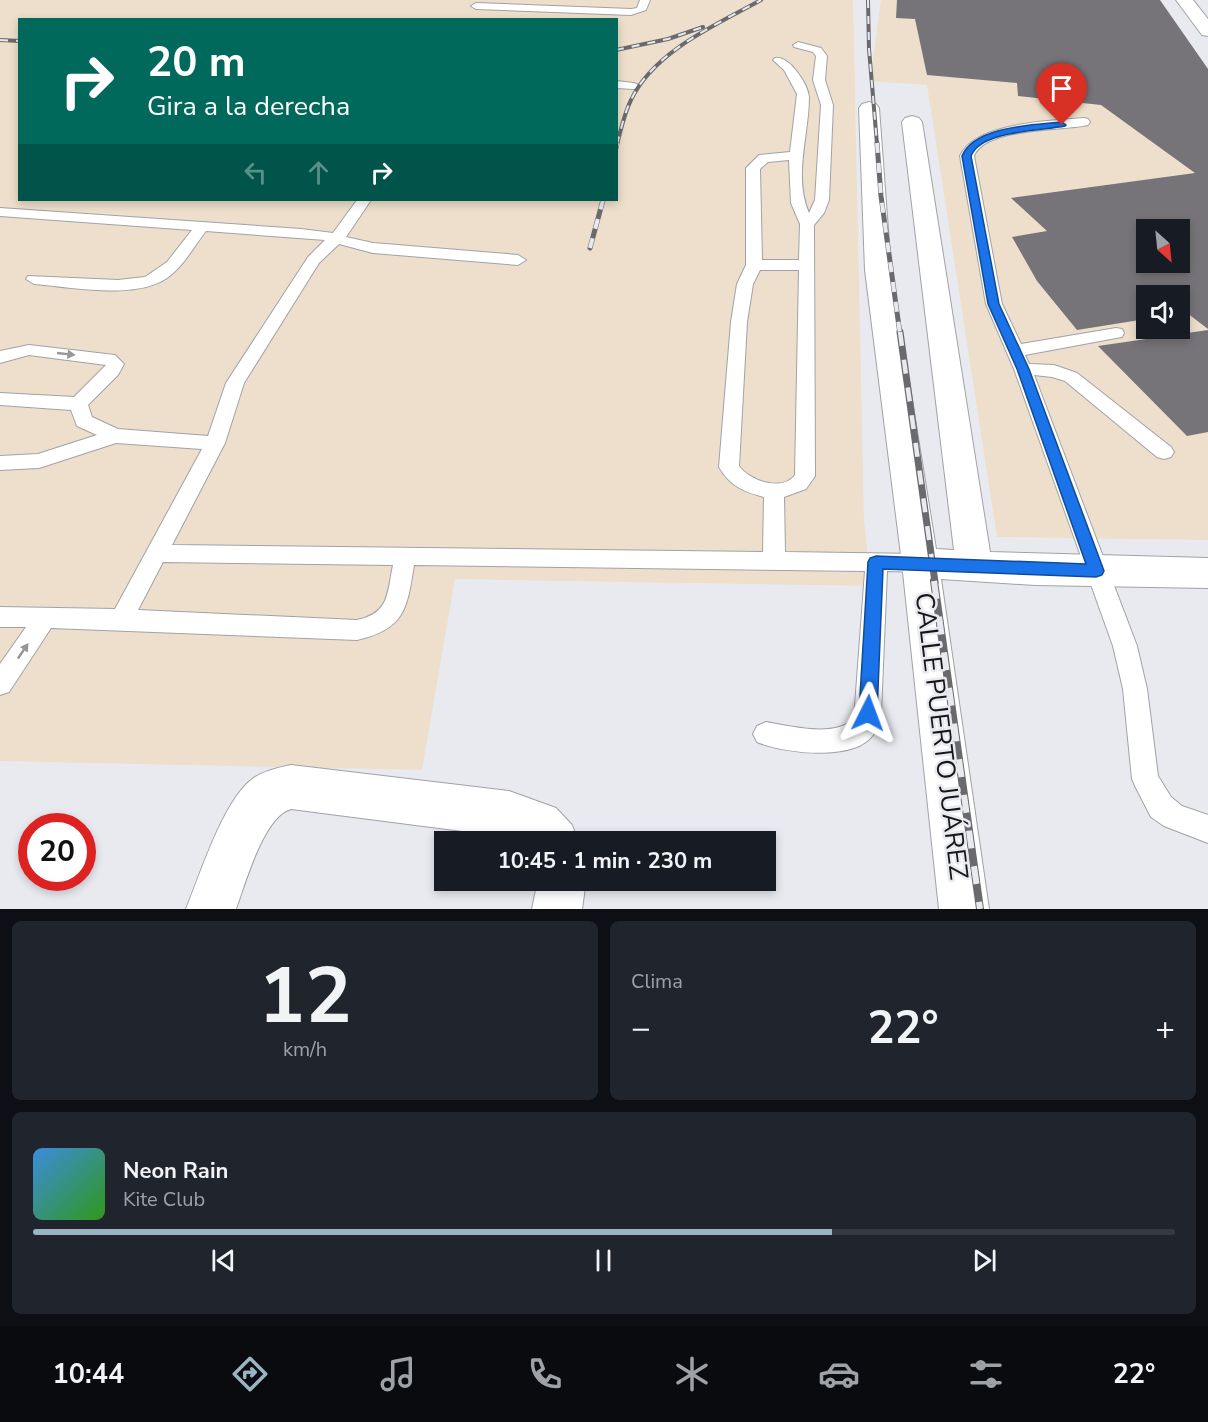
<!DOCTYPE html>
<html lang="es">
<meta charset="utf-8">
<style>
:root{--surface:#171b24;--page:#20242c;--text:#f1f3f6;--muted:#9ea1a6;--line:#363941;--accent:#9ab5c1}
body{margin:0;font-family:"Nunito Sans",sans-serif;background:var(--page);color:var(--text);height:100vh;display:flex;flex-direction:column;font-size:22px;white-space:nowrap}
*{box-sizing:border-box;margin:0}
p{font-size:20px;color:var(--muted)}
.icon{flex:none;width:33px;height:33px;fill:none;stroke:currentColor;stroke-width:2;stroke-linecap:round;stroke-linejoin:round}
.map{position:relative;height:909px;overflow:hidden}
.details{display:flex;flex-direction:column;gap:12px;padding:12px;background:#0d0f14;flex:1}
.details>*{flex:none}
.hud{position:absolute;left:18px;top:18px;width:600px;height:183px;border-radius:0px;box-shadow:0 3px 9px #0003;background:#00695c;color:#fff;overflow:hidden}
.needle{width:39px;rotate:153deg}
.buttons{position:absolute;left:1136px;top:219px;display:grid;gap:12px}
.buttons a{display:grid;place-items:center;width:54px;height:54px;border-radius:0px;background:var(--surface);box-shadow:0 3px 9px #0003;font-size:30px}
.speed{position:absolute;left:18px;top:813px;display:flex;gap:12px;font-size:30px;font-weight:700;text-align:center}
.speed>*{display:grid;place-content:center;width:78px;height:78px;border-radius:50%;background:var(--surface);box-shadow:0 3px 9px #0003;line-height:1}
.speed .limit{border:9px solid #d22;background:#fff;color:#111}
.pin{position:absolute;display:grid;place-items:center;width:51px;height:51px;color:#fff;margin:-62px -26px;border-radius:50% 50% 50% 0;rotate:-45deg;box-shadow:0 0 6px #0007}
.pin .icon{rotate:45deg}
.me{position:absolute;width:66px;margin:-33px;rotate:3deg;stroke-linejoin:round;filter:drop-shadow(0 0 4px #0008)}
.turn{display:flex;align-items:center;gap:21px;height:126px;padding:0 30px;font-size:27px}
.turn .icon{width:78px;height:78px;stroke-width:2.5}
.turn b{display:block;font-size:42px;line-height:51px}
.lanes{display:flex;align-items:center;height:57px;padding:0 30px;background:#0003;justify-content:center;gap:30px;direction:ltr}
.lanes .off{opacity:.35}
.big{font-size:45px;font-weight:700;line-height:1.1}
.details .widget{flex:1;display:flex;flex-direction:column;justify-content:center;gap:9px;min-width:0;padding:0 21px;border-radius:9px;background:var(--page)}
.details .dial{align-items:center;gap:0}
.dial b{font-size:78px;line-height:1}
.song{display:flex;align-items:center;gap:18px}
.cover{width:72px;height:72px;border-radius:9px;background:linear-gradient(135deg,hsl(210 70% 55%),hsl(110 70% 35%))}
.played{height:6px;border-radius:3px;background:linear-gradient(90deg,var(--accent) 70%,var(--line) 70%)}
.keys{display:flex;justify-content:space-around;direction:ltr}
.heat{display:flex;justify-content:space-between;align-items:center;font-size:33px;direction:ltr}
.details .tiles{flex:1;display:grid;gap:12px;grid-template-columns:1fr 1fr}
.widget:last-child{grid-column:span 2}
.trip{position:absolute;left:434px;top:831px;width:342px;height:60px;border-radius:0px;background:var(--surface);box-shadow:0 3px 9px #0003;font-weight:700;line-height:60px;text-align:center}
.menu{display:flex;height:96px;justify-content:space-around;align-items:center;background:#090b0e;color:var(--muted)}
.menu .icon{width:42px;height:42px}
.menu .on{color:var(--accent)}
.menu b{font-size:27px;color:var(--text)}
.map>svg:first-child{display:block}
.industrial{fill:#eddfcb;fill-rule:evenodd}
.building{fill:#767478;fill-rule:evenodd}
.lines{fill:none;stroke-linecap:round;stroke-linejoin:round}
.service-casing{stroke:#a1a2a7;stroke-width:2}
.minor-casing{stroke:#a1a2a7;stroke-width:2}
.primary-casing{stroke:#a1a2a7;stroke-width:2}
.service{fill:#fff;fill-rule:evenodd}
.minor{fill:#fff;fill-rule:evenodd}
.primary{fill:#fff;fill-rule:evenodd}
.rail-far3-casing{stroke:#6a6a6e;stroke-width:4}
.rail-far2-casing{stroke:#6a6a6e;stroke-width:5}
.rail-far1-casing{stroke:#6a6a6e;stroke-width:7}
.rail-casing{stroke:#6a6a6e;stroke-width:8}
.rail-far3{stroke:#e9eaf0;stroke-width:2;stroke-dasharray:8;stroke-linecap:butt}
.rail-far2{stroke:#e9eaf0;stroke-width:4;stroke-dasharray:10;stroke-linecap:butt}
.rail-far1{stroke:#e9eaf0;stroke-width:4.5;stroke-dasharray:14;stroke-linecap:butt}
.rail{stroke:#e9eaf0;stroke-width:6;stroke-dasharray:18;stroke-linecap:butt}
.oneway{fill:#969697}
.route{fill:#1a73e8;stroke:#114b97;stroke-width:1.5}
.labels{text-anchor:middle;stroke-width:5;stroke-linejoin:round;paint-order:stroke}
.near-street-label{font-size:26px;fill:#161618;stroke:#e9eaf0}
</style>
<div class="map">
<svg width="1208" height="909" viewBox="0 0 1208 909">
<rect width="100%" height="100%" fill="#e9eaf0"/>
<path class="industrial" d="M0,0h853l11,521 7,65 -416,-7 -33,191 -422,-9zM20,20h596v180h-596z
M881,0h279l48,69v471l-211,-3 -70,-452 -57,-4zM1146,230h33v32h-33zM1146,296h33v32h-33z"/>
<path class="building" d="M897,0h263l48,69v260l-21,-16 -8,1v-18h-33v23l-69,11 -40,-49 -25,-44 35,-6 -36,-33 184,-25 -94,-68 -83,-9 -1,-13 -90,-8 -12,-56 -19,-1zM1146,230h33v32h-33z
M1208,330v102l-21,4 -89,-90z"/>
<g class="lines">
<defs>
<path id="service" d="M640,0h10l-4,10 -15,5 -155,-6 -5,-3 5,-3 155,6 6,-1z
M798,42l23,6 6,8 -2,24 8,25 -4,95 -5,13 -10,12 1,251 -9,13 -22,8 1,55 135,2 8,3 3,6 -3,6 -8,3 -33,-1 -6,142c-2,7 -3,16 -8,22 -19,27 -90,18 -116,7l-4,-8 4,-8 9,-4c25,4 67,16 88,-3l11,-148 -451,-6c-7,44 -9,64 -57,75l-306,-12 -42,64 -9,3v-31l26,-37h-26v-20l115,2 87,-160 -86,-6 -77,25 -39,2v-14l38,-2 59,-19 -20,-9 -6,-16 -71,-5v-12l74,4 32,-32 -77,-10 -29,8v-12l29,-6 86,10 9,9 -6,11 -30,30 4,12 26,12 90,7 18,-53 82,-126 17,-17 -119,-9c-12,15 -22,35 -39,47 -32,22 -95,9 -133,6l-8,-5 2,-3 90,4 27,-3 22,-15 25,-32 -192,-14v-8l301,21 32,4 24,-33h14l-25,37 27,6 145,12 8,5 -8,5 -145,-12 -34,-9 -20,19 -75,120 -19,60 -53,102 591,7 1,-55c-20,-5 -34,-11 -45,-30l12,-145 6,-38 9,-19v-97l13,-13 31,-3 7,-58 -13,-24 -11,-10 2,-2c14,-3 33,26 34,39 0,38 -16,79 0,116l6,-13 6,-95 -8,-25 3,-24 -3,-4 -19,-5 -1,-2zM789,160l2,43 9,21 -1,36h-37l-2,-91 8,-7zM760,270h39l-4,205c-13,17 -45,6 -56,-9l8,-144 6,-38zM163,562l230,3c-6,28 -3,48 -36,55l-219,-10z
M616,81l18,2 6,3 -6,3 -18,-1z
M1084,118l4,1 2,3 -2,3c-26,6 -102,2 -114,31l28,148 19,40 95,-16 6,1 2,4 -2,4 -6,1 -91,17 4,9 25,1 23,8 94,74 3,5 -3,5 -7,2 -7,-2 -92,-76 -13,-4 -18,-2 103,271 10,43 11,87 13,21 11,9 26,9v28l-44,-17 -13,-9 -15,-29 -4,-9 -9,-90 -10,-43 -99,-277 -28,-65 -26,-148c15,-34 92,-35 124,-38z"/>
<path id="minor" d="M869,102l7,2 3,4 12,162 45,279 18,1 -52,-428 3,-4 7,-2 7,2 3,4 68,430 218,6v30l-173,-3 -94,-6 48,330h-50l-37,-346 -37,-293 -6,-162 3,-4z
M291,765l218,26 47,17 16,17 6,17h-55l-14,-5 -218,-28c-27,7 -46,75 -55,100h-50c14,-34 37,-107 65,-129 11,-9 27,-12 40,-15z
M538,880h48l-4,29h-50z"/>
<path id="primary" d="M1176,0h17l15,19v17l-6,-1z"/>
</defs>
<use href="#service" class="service-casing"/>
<use href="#minor" class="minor-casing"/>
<use href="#primary" class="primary-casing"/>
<use href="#service" class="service"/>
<use href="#minor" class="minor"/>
<use href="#primary" class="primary"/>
<defs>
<path id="rail-far3" d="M868,0l1,49 8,95
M0,40l20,1
M616,50l52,-11 35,-12
M617,144c4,-14 7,-30 14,-44 23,-49 85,-75 130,-100"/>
<path id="rail-far2" d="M877,143l4,53 19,138
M616,148l1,-5
M590,248l13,-48"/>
<path id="rail-far1" d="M900,332l35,250"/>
<path id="rail" d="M934,581l46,328"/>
</defs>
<use href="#rail-far3" class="rail-far3-casing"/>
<use href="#rail-far2" class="rail-far2-casing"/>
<use href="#rail-far1" class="rail-far1-casing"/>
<use href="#rail" class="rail-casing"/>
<use href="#rail-far3" class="rail-far3"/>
<use href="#rail-far2" class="rail-far2"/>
<use href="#rail-far1" class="rail-far1"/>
<use href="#rail" class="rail"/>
</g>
<defs><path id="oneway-solid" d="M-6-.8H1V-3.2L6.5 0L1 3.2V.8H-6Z" transform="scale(1.5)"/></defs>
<g class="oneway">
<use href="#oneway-solid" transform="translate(66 354) rotate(6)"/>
<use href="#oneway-solid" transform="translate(23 651) rotate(-56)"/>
</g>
<path class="route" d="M1062,122l4,3 -1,1c-23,5 -84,4 -94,30l28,148 30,65 75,202 -2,4 -6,2 -213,-8 -6,144 -3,6 -6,3 -6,-3 -3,-6 9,-151 2,-4 6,-2 210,8 -69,-195 -29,-65 -26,-148c12,-30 72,-31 100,-34z"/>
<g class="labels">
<g class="near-street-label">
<text transform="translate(942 736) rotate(83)" y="9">CALLE PUERTO JUÁREZ</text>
</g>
</g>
</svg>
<div class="buttons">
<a><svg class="needle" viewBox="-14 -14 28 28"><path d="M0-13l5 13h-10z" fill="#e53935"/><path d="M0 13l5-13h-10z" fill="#9ea1a6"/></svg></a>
<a><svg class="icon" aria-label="sound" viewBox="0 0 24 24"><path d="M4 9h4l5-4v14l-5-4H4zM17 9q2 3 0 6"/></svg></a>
</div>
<div class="speed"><div class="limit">20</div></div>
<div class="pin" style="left:1062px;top:125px;background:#d93025"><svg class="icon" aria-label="arrive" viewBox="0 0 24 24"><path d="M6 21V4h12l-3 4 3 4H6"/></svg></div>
<svg class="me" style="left:868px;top:713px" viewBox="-20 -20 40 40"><path d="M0-17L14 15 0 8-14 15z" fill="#1a73e8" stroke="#fff" stroke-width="4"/></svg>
<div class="trip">10:45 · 1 min · 230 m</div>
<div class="hud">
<div class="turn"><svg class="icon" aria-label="right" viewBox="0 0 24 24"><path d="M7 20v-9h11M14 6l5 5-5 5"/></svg><div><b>20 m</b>Gira a la derecha</div></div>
<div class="lanes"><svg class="icon off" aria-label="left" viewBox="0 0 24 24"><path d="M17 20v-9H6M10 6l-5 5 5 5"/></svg><svg class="icon off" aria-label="ahead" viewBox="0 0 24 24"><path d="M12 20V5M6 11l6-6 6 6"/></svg><svg class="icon" aria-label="right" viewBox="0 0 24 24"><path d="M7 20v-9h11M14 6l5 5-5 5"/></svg></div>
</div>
</div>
<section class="details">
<div class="tiles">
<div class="widget dial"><b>12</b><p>km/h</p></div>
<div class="widget"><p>Clima</p>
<div class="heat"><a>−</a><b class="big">22°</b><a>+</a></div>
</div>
<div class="widget">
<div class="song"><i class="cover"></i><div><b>Neon Rain</b><p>Kite Club</p></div></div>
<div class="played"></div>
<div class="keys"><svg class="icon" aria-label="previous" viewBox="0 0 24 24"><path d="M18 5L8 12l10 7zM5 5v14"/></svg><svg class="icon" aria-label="pause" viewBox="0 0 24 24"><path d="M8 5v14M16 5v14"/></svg><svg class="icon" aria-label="next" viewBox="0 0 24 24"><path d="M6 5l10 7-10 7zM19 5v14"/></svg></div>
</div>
</div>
</section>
<nav class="menu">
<b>10:44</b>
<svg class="icon on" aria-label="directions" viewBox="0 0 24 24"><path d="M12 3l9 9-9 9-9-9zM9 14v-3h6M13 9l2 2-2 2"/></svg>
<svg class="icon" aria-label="music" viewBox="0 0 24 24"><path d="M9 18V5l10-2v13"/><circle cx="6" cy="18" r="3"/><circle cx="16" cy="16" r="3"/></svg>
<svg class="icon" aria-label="phone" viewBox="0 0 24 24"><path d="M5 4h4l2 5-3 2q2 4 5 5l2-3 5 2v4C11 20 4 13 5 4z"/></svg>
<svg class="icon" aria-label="climate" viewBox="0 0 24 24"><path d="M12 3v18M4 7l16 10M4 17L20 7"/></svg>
<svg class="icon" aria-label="car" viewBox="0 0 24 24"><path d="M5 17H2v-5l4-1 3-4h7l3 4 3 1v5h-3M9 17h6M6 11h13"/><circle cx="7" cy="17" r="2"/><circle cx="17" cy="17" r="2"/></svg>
<svg class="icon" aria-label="filters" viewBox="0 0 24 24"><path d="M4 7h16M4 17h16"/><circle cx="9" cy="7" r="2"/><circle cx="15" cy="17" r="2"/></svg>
<b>22°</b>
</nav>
